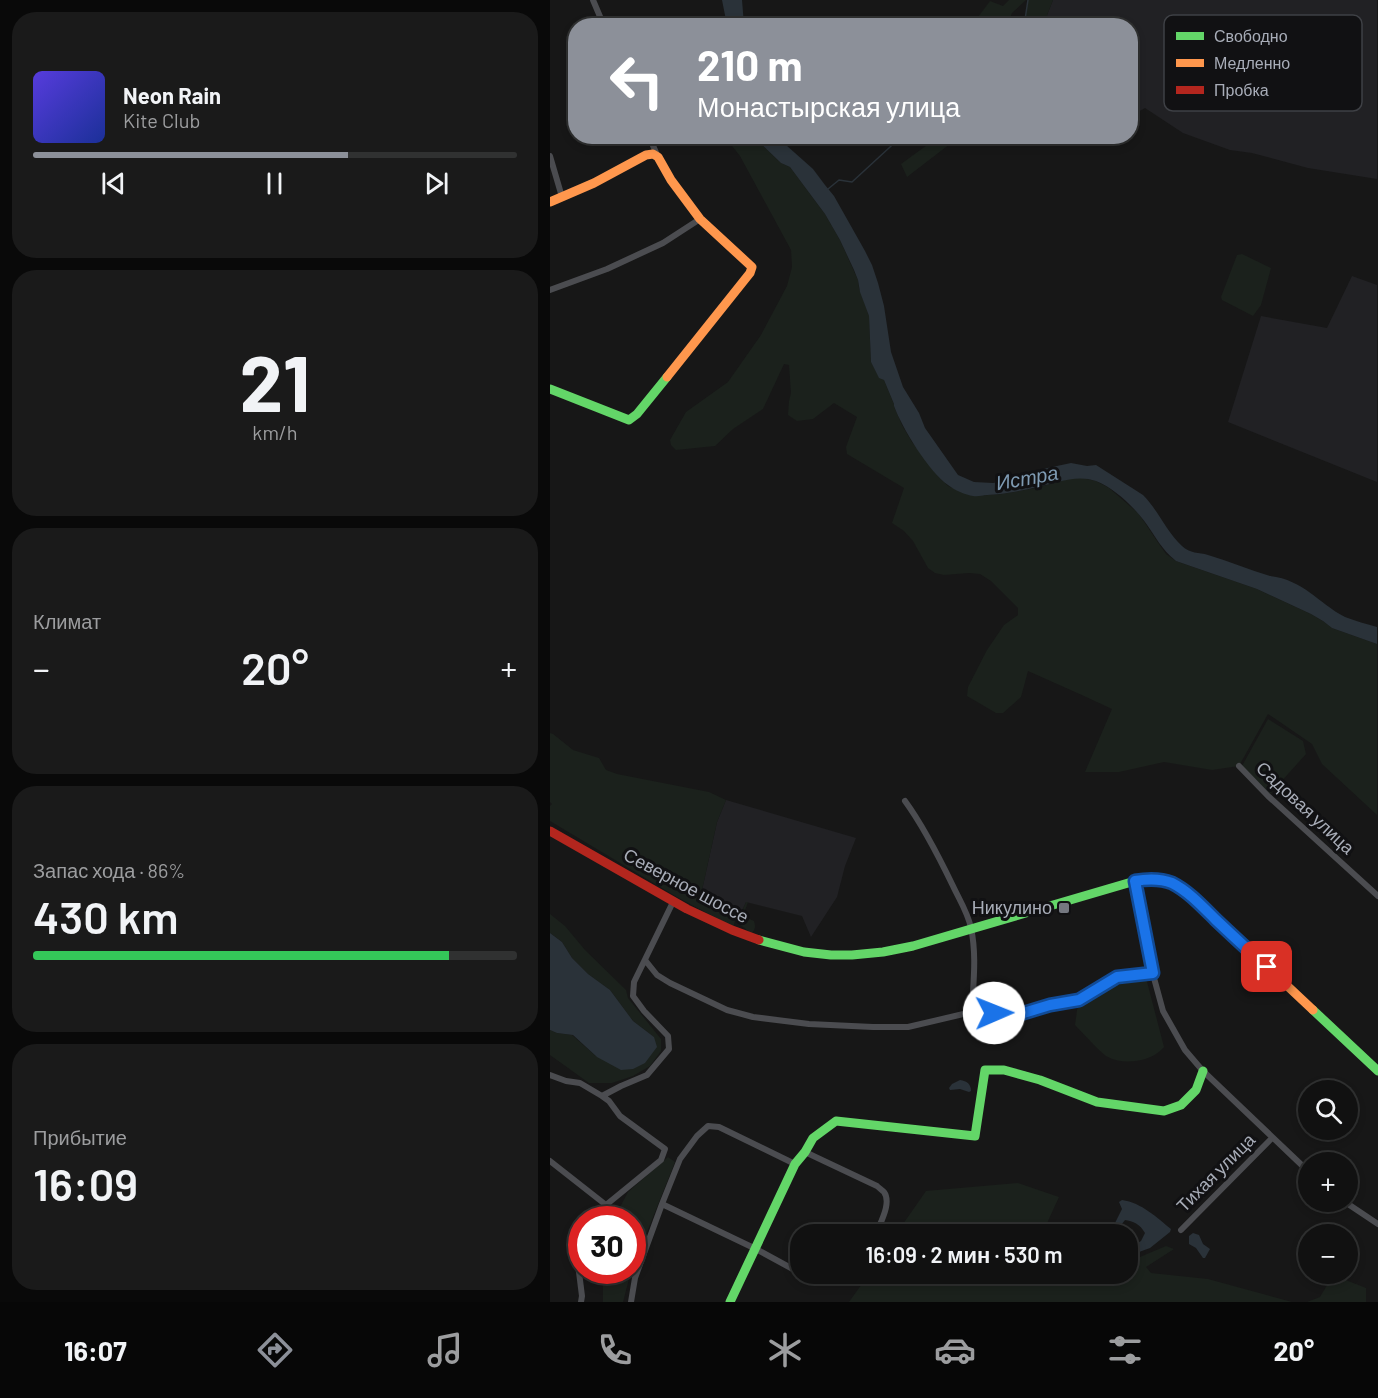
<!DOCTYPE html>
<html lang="ru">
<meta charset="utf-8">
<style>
:root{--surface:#111;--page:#1a1a1a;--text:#f1f3f6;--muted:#9c9d9f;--line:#303131;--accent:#8c9099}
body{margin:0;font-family:Barlow,sans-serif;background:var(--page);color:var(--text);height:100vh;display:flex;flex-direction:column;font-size:22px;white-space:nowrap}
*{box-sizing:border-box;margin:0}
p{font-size:20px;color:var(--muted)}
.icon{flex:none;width:33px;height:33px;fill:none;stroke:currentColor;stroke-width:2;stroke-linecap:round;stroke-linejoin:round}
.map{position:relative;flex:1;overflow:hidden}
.sheet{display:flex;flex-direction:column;gap:12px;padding:12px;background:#090909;width:550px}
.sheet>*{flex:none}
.guide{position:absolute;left:18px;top:18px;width:570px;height:126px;border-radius:24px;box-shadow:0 3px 9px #0003,0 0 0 2px var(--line);background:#8c9099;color:#fff;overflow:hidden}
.tools{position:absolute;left:748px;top:1080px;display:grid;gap:12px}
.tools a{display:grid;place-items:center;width:60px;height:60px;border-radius:50%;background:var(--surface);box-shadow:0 3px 9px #0003,0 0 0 2px var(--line);font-size:30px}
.speed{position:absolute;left:18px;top:1206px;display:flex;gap:12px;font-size:30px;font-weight:700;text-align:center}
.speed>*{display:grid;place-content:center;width:78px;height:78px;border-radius:50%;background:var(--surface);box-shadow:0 3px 9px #0003,0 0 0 2px var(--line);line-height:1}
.speed .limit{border:9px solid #d22;background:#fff;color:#111}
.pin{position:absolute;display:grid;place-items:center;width:51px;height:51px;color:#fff;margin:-26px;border-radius:12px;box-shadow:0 3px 9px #0006}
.me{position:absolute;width:66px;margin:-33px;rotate:89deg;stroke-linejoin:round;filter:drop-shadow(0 0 4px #0008)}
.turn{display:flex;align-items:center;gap:21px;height:126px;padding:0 30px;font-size:27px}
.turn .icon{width:78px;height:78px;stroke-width:2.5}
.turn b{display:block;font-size:42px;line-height:51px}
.big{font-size:45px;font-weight:600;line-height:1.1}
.sheet .tile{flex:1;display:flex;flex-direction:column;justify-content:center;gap:9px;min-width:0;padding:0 21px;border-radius:24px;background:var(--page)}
.sheet .dial{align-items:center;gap:0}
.dial b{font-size:78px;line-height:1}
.song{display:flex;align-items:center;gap:18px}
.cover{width:72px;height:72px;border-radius:9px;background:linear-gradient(135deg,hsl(250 70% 55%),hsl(230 70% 35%))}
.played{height:6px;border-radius:3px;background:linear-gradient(90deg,var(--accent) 65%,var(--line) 65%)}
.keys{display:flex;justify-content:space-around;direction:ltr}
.heat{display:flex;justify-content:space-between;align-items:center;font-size:33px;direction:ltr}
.charge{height:9px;border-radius:4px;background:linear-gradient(90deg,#34c759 86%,var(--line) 0)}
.trip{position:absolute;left:240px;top:1224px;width:348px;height:60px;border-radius:24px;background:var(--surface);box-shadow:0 3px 9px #0003,0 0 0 2px var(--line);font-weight:600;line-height:60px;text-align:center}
.tab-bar{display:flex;height:96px;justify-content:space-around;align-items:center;background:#070707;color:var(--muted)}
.tab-bar .icon{width:42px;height:42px}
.tab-bar .active{color:var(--accent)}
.tab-bar b{font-size:27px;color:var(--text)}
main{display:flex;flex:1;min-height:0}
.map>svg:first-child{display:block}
.built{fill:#212124}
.green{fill:#1b211c}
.water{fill:#2a3239}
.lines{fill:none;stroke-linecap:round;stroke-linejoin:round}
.stream{stroke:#2a3239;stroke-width:1.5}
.street{stroke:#4b4c50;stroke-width:6}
.fast{stroke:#63d668;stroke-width:9}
.slow{stroke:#ff974d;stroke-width:9}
.jam{stroke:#b3261e;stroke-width:9}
.route-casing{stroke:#114b97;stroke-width:15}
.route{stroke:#1a73e8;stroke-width:10}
.poi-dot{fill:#757880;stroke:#111113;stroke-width:2}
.labels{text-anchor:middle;stroke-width:6;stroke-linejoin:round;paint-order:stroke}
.street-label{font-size:18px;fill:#a8adb8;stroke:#111113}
.poi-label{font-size:18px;fill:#a8adb8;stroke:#111113;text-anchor:end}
.water-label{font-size:20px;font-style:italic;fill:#7f9bb3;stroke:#111113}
.key{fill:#111113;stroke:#3e4045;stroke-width:1.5}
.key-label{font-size:16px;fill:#a8adb8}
</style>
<main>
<section class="sheet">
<div class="tile">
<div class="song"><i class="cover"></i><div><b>Neon Rain</b><p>Kite Club</p></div></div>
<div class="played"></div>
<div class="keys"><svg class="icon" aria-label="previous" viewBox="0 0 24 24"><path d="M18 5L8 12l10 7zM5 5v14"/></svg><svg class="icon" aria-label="pause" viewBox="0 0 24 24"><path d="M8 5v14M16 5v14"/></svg><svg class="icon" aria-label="next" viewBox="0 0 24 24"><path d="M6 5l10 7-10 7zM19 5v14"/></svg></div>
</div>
<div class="tile dial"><b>21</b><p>km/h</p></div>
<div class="tile"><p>Климат</p>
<div class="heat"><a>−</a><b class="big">20°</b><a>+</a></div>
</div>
<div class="tile"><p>Запас хода · 86%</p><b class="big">430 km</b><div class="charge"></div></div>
<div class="tile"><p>Прибытие</p><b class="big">16:09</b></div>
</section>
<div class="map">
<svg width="828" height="1302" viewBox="0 0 828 1302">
<rect width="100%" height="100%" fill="#171717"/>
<path class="built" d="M503,0h324v179l-69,-11 -56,-15 -22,-3 -47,-17 -38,-25 -7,4 -7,-5 -1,-81 -82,-1 -1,-10z
M802,276l25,9v197l-149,-60 33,-106 66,12z
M176,800l130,38 -11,28 -8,31 -26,40 -9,-21 -56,-14 -7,16 -37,-28 15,-68z"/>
<path class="green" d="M459,0h17l-14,13 -5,12h-35l18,-24 13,5z
M478,0h25l-6,15 1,10h-24z
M175,137h29l27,26 9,4 35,47 15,26 18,40 1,8 10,28 2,46 8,15 5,3 10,24v2l8,19 10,17 26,34 10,10 26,10 28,-2 34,-6 36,-10h10l14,3 13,7 29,25 7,10 14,21 7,10 10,7 81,28 54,25 12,7 9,7 45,16v171l-55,-51 -10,-20 -44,-30 -29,52 -27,4 -48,-8 -45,10h-34l27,-63 -28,-13 -56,-25 -7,26 -18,16h-7l-29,-17 1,-9 19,-37 17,-25 14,-10v-7l-27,-27 -11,-7 -11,-1 -25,2 -9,-2 -7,-5 -15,-27 -9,-10 -12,-8 12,-35 -57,-34 -1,-7 11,-30 -23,-14 -21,16 -16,2 -9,-6 1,-14 2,-8 -2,-28 -5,-1 -21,45 -30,20 -18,17 -39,4 -5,-5 -1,-5 16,-28 42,-30 33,-47 26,-49 5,-19 -1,-17 -51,-94z
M388,137h21l-52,40 -6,-13z
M692,254l29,14 -10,37 -8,11 -31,-16 -1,-3 16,-42z
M718,719l35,22 3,13 -36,40 -28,-28z
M0,733l3,1 20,16 26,8 7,12 11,4 92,18 17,8 -9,22 -15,68 37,28 7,-16h2l-5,14 11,5c2,5 1,10 -3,12l-16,-12 -2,6 -56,-30 -127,-76v-15l2,-2 -2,-2z
M0,914l15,12 20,24 41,40 2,8 33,41v12l-11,15 -17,10 -21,7h-23l-39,-28v-25l7,3 15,2 25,22 57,-20 -21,-16 -23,-31 -22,-16 -16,-16 -10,-16 -12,-9z
M596,978l18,69c-12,15 -41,19 -58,9 -8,-6 -23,-23 -31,-31l3,-22 40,-22z
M118,1157l7,5 -42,105 -1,-47 -11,-1 -2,-10 9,-17z
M468,1183l41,14 -16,35 3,2h-150l30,-43z
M616,1246l8,3 -28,18 5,6 57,6 84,23h-443l20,-28h259v-12z
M53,1271h28l-8,31h-20z
M783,1275l33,13v14h-59l13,-5z"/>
<path class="water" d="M172,0h20l2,25h-17z
M204,137h23l36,32 12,16 9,11 31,55 7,14 6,18 6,23 7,46 12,35 16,26 6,15 33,47 16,7 19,1 19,-3 26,-10 33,-7 16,3 9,-1 47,30c15,15 23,36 39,51 8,8 17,6 26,9 21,6 41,15 62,21 34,4 48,27 75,41 10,4 22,7 32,10v17l-45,-16 -9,-7 -12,-7 -54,-25 -81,-28c-15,-12 -20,-24 -31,-39 -12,-16 -31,-34 -49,-41 -20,-7 -39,2 -59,6 -16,4 -33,7 -50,8 -4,0 -9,2 -14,1 -7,-1 -19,-6 -25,-11 -19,-13 -46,-57 -54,-79v-2l-10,-24 -5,-2 -8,-16 -2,-46 -9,-24 -2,-12 -4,-10 -14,-30 -15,-26 -35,-47 -9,-4z
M0,933l12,9 10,16 16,16 22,16 23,31 21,16 3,10 -12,16 -12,6 -12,1 -24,-13 -24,-22 -16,-2 -7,-3z
M410,1080c7,1 11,4 11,11l-2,1 -9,-3 -10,1 -1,-2 3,-4z
M572,1200c20,3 34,17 49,29l-1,3 -20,16 -22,8v-7l13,-8 4,-8c-5,-9 -12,-12 -20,-13l-11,14h-8l8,-9 8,-16 -3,-7z
M643,1233l6,2 4,9 7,5 -5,9h-2l-7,-10 -7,-4v-8z"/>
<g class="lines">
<path class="stream" d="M474,26l4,-26
M278,189l11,-9 13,2 50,-46"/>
<path class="street" d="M43,0l11,26
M99,136l8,19
M0,156l12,41
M0,290l57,-21 56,-26 37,-24
M689,766l29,30 110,100
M355,801c19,26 34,56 48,85 6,13 15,27 18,42 6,28 2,56 1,84
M585,881l16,86 12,44 22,39 18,21 106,101
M95,960l12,15 13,8 57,27 26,7 56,7 64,3h35l64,-15 45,3 33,-10 29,-5 38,-23 36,-4
M0,1075l16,6 14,2 22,13 19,-10 26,-11 22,-26 -1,-13 -24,-25 -11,-15 1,-14 39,-80
M255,1152l72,34c1,1 6,5 7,6 8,11 -4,31 -8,42
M0,1161l56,44
M795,1202l33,22
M112,1204l94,45 44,24
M42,1220l14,-15 55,-45 4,-11 -45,-33 -11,-15 -7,-5
M631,1230l91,-92
M252,1274l6,3
M31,1302l1,-6 -6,-48 6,-14
M81,1302l4,-24 27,-74 18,-45 17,-23 11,-10 11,1 76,37"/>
<path class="fast" d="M0,389l79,31 8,-6 30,-37
M209,940l45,12 27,3h21l31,-3 30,-6 222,-65 20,-1 12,2
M763,1010l65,61
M180,1302l65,-138 10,-12 8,-14 23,-17 139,15 10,-66h19l36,10 57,22 67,9 17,-6 15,-15 7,-19"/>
<path class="slow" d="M0,202l44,-19 52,-28 7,-1 5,3 13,23 29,39 52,48 -2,6 -83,104
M617,882l16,9 16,12 114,107"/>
<path class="jam" d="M0,831l137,78 45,21 27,10"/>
</g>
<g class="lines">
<defs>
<path id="route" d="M444,1013l23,2 33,-10 29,-5 38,-23 36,-4 -18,-92c12,-2 24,-3 37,2 16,8 30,23 43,36 17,16 34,32 52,48"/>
</defs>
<use href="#route" class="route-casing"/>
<use href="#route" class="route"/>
</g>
<rect class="poi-dot" x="508" y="902" width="12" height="12" rx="3"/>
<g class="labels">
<g class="street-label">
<text transform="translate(755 808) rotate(43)" y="6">Садовая улица</text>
<text transform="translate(136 886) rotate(28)" y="6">Северное шоссе</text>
<text transform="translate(666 1173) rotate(-45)" y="6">Тихая улица</text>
</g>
<g class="poi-label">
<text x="502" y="914">Никулино</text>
</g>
<g class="water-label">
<text transform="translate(477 478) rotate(-10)" y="7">Истра</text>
</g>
</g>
<rect x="614" y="15" width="198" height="96" rx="9" class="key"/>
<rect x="626" y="32" width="28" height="8" fill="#63d668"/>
<rect x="626" y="59" width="28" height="8" fill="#ff974d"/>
<rect x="626" y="86" width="28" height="8" fill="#b3261e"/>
<g class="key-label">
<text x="664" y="42">Свободно</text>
<text x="664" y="69">Медленно</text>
<text x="664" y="96">Пробка</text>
</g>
</svg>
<div class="tools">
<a><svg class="icon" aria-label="search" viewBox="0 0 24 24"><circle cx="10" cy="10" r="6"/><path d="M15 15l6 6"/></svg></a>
<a>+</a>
<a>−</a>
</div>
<div class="speed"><div class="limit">30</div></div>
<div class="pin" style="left:717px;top:967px;background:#d93025"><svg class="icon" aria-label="arrive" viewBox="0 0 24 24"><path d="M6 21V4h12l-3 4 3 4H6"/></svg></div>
<svg class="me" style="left:444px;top:1013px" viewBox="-20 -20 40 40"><circle r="19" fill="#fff"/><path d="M0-13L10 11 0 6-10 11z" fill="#1a73e8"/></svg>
<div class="trip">16:09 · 2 мин · 530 m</div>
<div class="guide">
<div class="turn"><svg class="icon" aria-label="left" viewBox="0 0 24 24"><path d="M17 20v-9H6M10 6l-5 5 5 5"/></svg><div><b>210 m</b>Монастырская улица</div></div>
</div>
</div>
</main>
<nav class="tab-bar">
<b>16:07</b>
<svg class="icon active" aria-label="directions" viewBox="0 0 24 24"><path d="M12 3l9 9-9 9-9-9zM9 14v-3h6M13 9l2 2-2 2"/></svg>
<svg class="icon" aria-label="music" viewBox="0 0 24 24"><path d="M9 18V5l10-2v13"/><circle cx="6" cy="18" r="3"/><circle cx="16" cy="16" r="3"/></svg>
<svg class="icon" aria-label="phone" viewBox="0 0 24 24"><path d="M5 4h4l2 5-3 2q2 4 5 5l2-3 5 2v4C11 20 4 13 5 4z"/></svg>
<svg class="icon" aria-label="climate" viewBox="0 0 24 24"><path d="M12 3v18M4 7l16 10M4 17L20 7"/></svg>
<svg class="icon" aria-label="car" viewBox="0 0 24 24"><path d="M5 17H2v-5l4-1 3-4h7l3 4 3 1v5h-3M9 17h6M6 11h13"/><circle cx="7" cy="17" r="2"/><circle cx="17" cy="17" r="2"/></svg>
<svg class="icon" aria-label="filters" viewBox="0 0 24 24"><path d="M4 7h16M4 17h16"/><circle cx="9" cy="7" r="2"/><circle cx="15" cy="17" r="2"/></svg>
<b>20°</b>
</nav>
